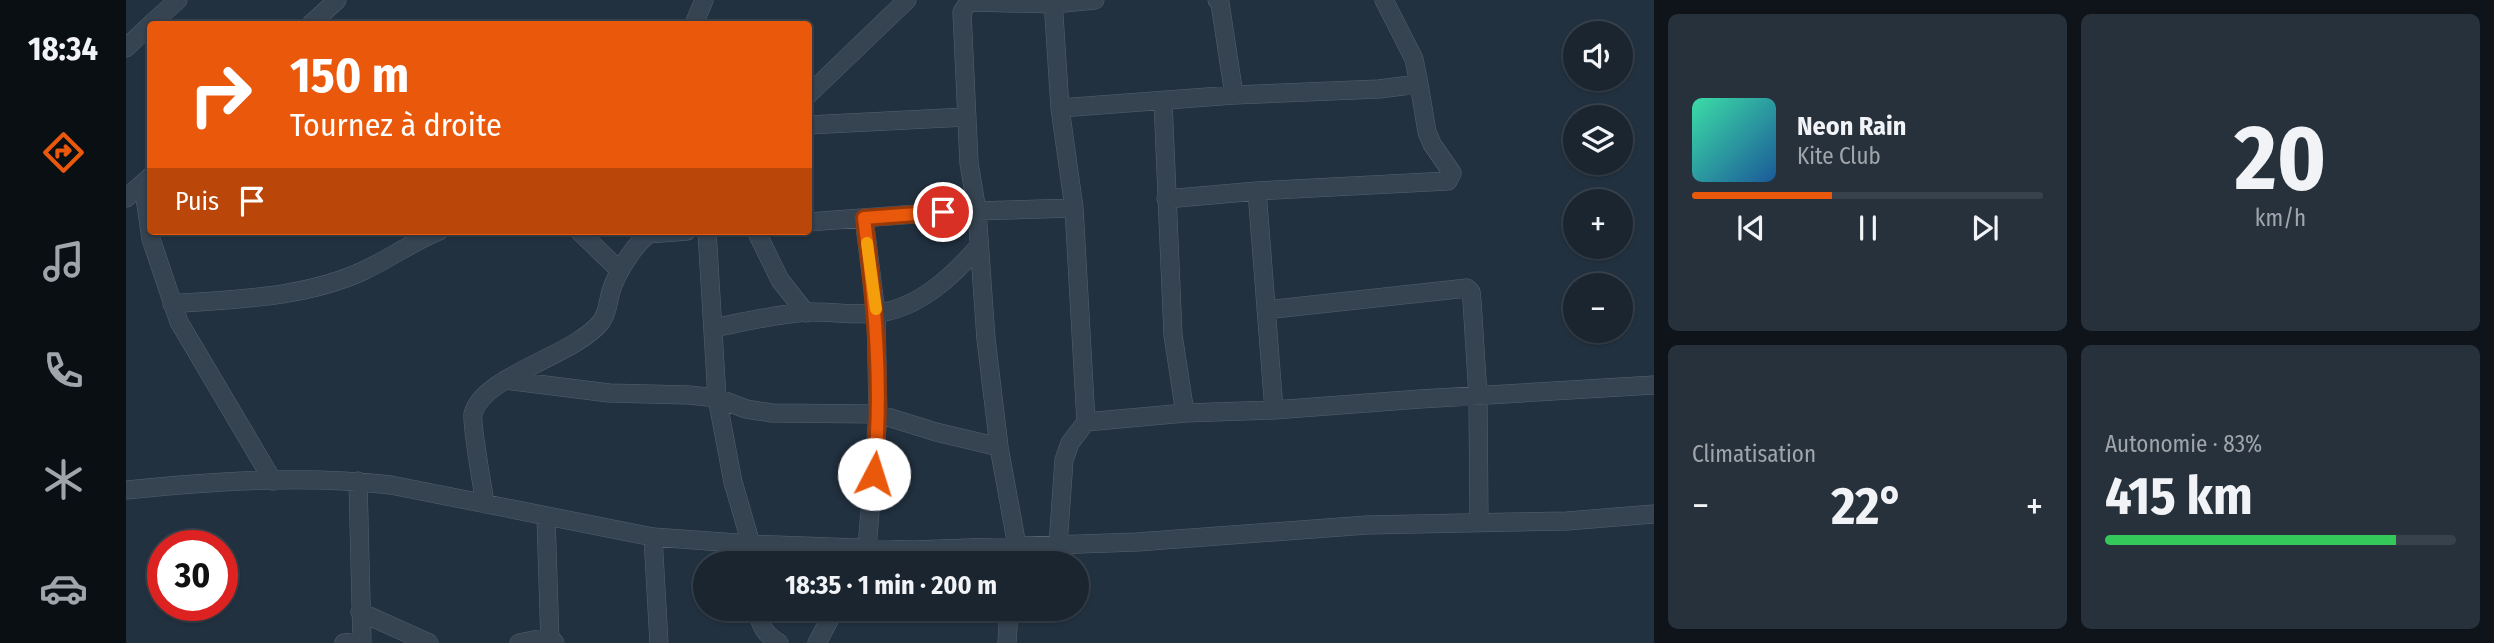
<!DOCTYPE html>
<html lang="fr">
<meta charset="utf-8">
<style>
:root{--surface:#1a2530;--page:#27313c;--text:#f1f3f6;--muted:#9fa5ab;--line:#38424c;--accent:#ea580c}
body{margin:0;font-family:"Fira Sans Condensed",sans-serif;background:var(--page);color:var(--text);height:100vh;display:flex;flex-direction:column;font-size:26px;white-space:nowrap}
*{box-sizing:border-box;margin:0}
p{font-size:23px;color:var(--muted)}
.icon{flex:none;width:38px;height:38px;fill:none;stroke:currentColor;stroke-width:2;stroke-linecap:round;stroke-linejoin:round}
.map{position:relative;flex:1;overflow:hidden}
.panel{display:flex;flex-direction:column;gap:14px;padding:14px;background:#0e141a;width:840px}
.panel>*{flex:none}
.banner{position:absolute;left:21px;top:21px;width:665px;height:214px;border-radius:7px;box-shadow:0 2px 5px #0004,0 0 0 2px var(--line);background:#ea580c;color:#fff;overflow:hidden}
.tools{position:absolute;left:1437px;top:21px;display:grid;gap:14px}
.tools a{display:grid;place-items:center;width:70px;height:70px;border-radius:50%;background:var(--surface);box-shadow:0 2px 5px #0004,0 0 0 2px var(--line);font-size:35px}
.speed{position:absolute;left:21px;top:530px;display:flex;gap:14px;font-size:35px;font-weight:700;text-align:center}
.speed>*{display:grid;place-content:center;width:91px;height:91px;border-radius:50%;background:var(--surface);box-shadow:0 2px 5px #0004,0 0 0 2px var(--line);line-height:1}
.speed .limit{border:10px solid #d22;background:#fff;color:#111}
.pin{position:absolute;display:grid;place-items:center;width:60px;height:60px;color:#fff;margin:-30px;border:4px solid #fff;border-radius:50%;box-shadow:0 2px 7px #0007}
.me{position:absolute;width:77px;margin:-38px;rotate:5deg;stroke-linejoin:round;filter:drop-shadow(0 0 5px #0008)}
.turn{display:flex;align-items:center;gap:24px;height:147px;padding:0 28px;font-size:32px}
.turn .icon{width:91px;height:91px;stroke-width:2.5}
.turn b{display:block;font-size:49px;line-height:60px}
.then{display:flex;align-items:center;height:66px;padding:0 28px;background:#0003;gap:14px;font-size:26px}
.big{font-size:52px;font-weight:700;line-height:1.1}
.panel .card{flex:1;display:flex;flex-direction:column;justify-content:center;gap:10px;min-width:0;padding:0 24px;border-radius:10px;background:var(--page)}
.panel .dial{align-items:center;gap:0}
.dial b{font-size:91px;line-height:1}
.song{display:flex;align-items:center;gap:21px}
.cover{width:84px;height:84px;border-radius:10px;background:linear-gradient(135deg,hsl(160 70% 55%),hsl(210 70% 35%))}
.played{height:7px;border-radius:4px;background:linear-gradient(90deg,var(--accent) 40%,var(--line) 40%)}
.keys{display:flex;justify-content:space-around;direction:ltr}
.heat{display:flex;justify-content:space-between;align-items:center;font-size:38px;direction:ltr}
.charge{height:10px;border-radius:5px;background:linear-gradient(90deg,#34c759 83%,var(--line) 0)}
.panel .tiles{flex:1;display:grid;gap:14px;grid-template-columns:repeat(2,1fr)}
.trip{position:absolute;left:567px;top:551px;width:396px;height:70px;border-radius:35px;background:var(--surface);box-shadow:0 2px 5px #0004,0 0 0 2px var(--line);font-weight:700;line-height:70px;text-align:center}
main{display:flex;flex:1;min-height:0}
.tab-bar{display:flex;flex-direction:column;width:126px;justify-content:space-around;align-items:center;background:#0a0f13;color:var(--muted)}
.tab-bar .icon{width:49px;height:49px}
.tab-bar .on{color:var(--accent)}
.tab-bar b{font-size:32px;color:var(--text)}
.map>svg:first-child{display:block}
.lines{fill:none;stroke-linecap:round;stroke-linejoin:round}
.minor-casing{stroke:#54616e;stroke-width:19}
.minor{stroke:#364350;stroke-width:18}
.route-casing{stroke:#983908;stroke-width:18}
.route{stroke:#ea580c;stroke-width:12}
.slow{stroke:#f59e0b;stroke-width:12}
</style>
<main>
<nav class="tab-bar">
<b>18:34</b>
<svg class="icon on" aria-label="directions" viewBox="0 0 24 24"><path d="M12 3l9 9-9 9-9-9zM9 14v-3h6M13 9l2 2-2 2"/></svg>
<svg class="icon" aria-label="music" viewBox="0 0 24 24"><path d="M9 18V5l10-2v13"/><circle cx="6" cy="18" r="3"/><circle cx="16" cy="16" r="3"/></svg>
<svg class="icon" aria-label="phone" viewBox="0 0 24 24"><path d="M5 4h4l2 5-3 2q2 4 5 5l2-3 5 2v4C11 20 4 13 5 4z"/></svg>
<svg class="icon" aria-label="climate" viewBox="0 0 24 24"><path d="M12 3v18M4 7l16 10M4 17L20 7"/></svg>
<svg class="icon" aria-label="car" viewBox="0 0 24 24"><path d="M5 17H2v-5l4-1 3-4h7l3 4 3 1v5h-3M9 17h6M6 11h13"/><circle cx="7" cy="17" r="2"/><circle cx="17" cy="17" r="2"/></svg>
</nav>
<div class="map">
<svg width="1528" height="643" viewBox="0 0 1528 643">
<rect width="100%" height="100%" fill="#223140"/>
<g class="lines">
<defs>
<path id="minor" d="M927,0l7,108 14,100 12,214 -16,21 -6,17 -6,85
M1091,0l3,3 14,92
M25,24l27,-24
M185,24l26,-24
M568,24l10,-24
M0,48l24,-23
M682,95l99,-95
M934,108l174,-13 145,-6 40,-5 -5,-25 -30,-59
M682,125l158,-8
M17,184l8,55 28,83 94,159
M1131,191l17,219
M0,198l24,-21
M1040,199l91,-8 191,-10 4,-8 -20,-29 -5,-12 -8,-48
M738,218l12,95 2,101 -11,134
M682,222l135,-10 131,-4
M453,231l40,39
M581,231l10,167 16,84 18,62 2,20
M630,231l24,49 26,33
M522,234l39,-3
M46,304c64,-5 132,-6 191,-33 26,-12 49,-29 76,-40
M1140,310l201,-22 4,4 1,9 6,95 1,127
M587,328c31,-6 63,-14 95,-16 23,-1 47,4 70,1 41,-5 75,-37 101,-67
M379,380l104,13 80,2 28,3 29,11 26,4 106,1 58,18 63,15
M1059,413l89,-3 146,-11 234,-14
M960,422l99,-9 -12,-78 -10,-234
M232,481l4,162
M0,490c88,-9 177,-15 265,-5l262,52 98,7 162,6 224,-8 230,-17 200,-4 87,-7
M359,504c-2,-15 -14,-80 -12,-90 10,-39 101,-58 128,-92 7,-9 7,-21 10,-31 6,-19 25,-50 42,-60
M420,517l4,126
M527,537l6,106
M890,564l1,-18 -18,-99 -13,-108 -9,-128 -8,-48 -7,-151 6,-9 5,-1 80,2 42,-4
M631,609c3,16 8,26 22,34
M234,612l69,31
M218,643l18,-2
M393,643l30,-6 6,6
M691,643l18,-34
M881,643l2,-34"/>
</defs>
<use href="#minor" class="minor-casing"/>
<use href="#minor" class="minor"/>
</g>
<g class="lines">
<defs>
<path id="route" d="M748,474c9,-86 1,-171 -10,-256l79,-6"/>
</defs>
<use href="#route" class="route-casing"/>
<use href="#route" class="route"/>
<path class="slow" d="M741,243l9,66"/>
</g>
</svg>
<div class="tools">
<a><svg class="icon" aria-label="sound" viewBox="0 0 24 24"><path d="M4 9h4l5-4v14l-5-4H4zM17 9q2 3 0 6"/></svg></a>
<a><svg class="icon" aria-label="layers" viewBox="0 0 24 24"><path d="M12 4l9 5-9 5-9-5zM3 14l9 5 9-5"/></svg></a>
<a>+</a>
<a>−</a>
</div>
<div class="speed"><div class="limit">30</div></div>
<div class="pin" style="left:817px;top:212px;background:#d93025"><svg class="icon" aria-label="arrive" viewBox="0 0 24 24"><path d="M6 21V4h12l-3 4 3 4H6"/></svg></div>
<svg class="me" style="left:748px;top:474px" viewBox="-20 -20 40 40"><circle r="19" fill="#fff"/><path d="M0-13L10 11 0 6-10 11z" fill="#ea580c"/></svg>
<div class="trip">18:35 · 1 min · 200 m</div>
<div class="banner">
<div class="turn"><svg class="icon" aria-label="right" viewBox="0 0 24 24"><path d="M7 20v-9h11M14 6l5 5-5 5"/></svg><div><b>150 m</b>Tournez à droite</div></div>
<div class="then">Puis<svg class="icon" aria-label="arrive" viewBox="0 0 24 24"><path d="M6 21V4h12l-3 4 3 4H6"/></svg></div>
</div>
</div>
<section class="panel">
<div class="tiles">
<div class="card">
<div class="song"><i class="cover"></i><div><b>Neon Rain</b><p>Kite Club</p></div></div>
<div class="played"></div>
<div class="keys"><svg class="icon" aria-label="previous" viewBox="0 0 24 24"><path d="M18 5L8 12l10 7zM5 5v14"/></svg><svg class="icon" aria-label="pause" viewBox="0 0 24 24"><path d="M8 5v14M16 5v14"/></svg><svg class="icon" aria-label="next" viewBox="0 0 24 24"><path d="M6 5l10 7-10 7zM19 5v14"/></svg></div>
</div>
<div class="card dial"><b>20</b><p>km/h</p></div>
<div class="card"><p>Climatisation</p>
<div class="heat"><a>−</a><b class="big">22°</b><a>+</a></div>
</div>
<div class="card"><p>Autonomie · 83%</p><b class="big">415 km</b><div class="charge"></div></div>
</div>
</section>
</main>
